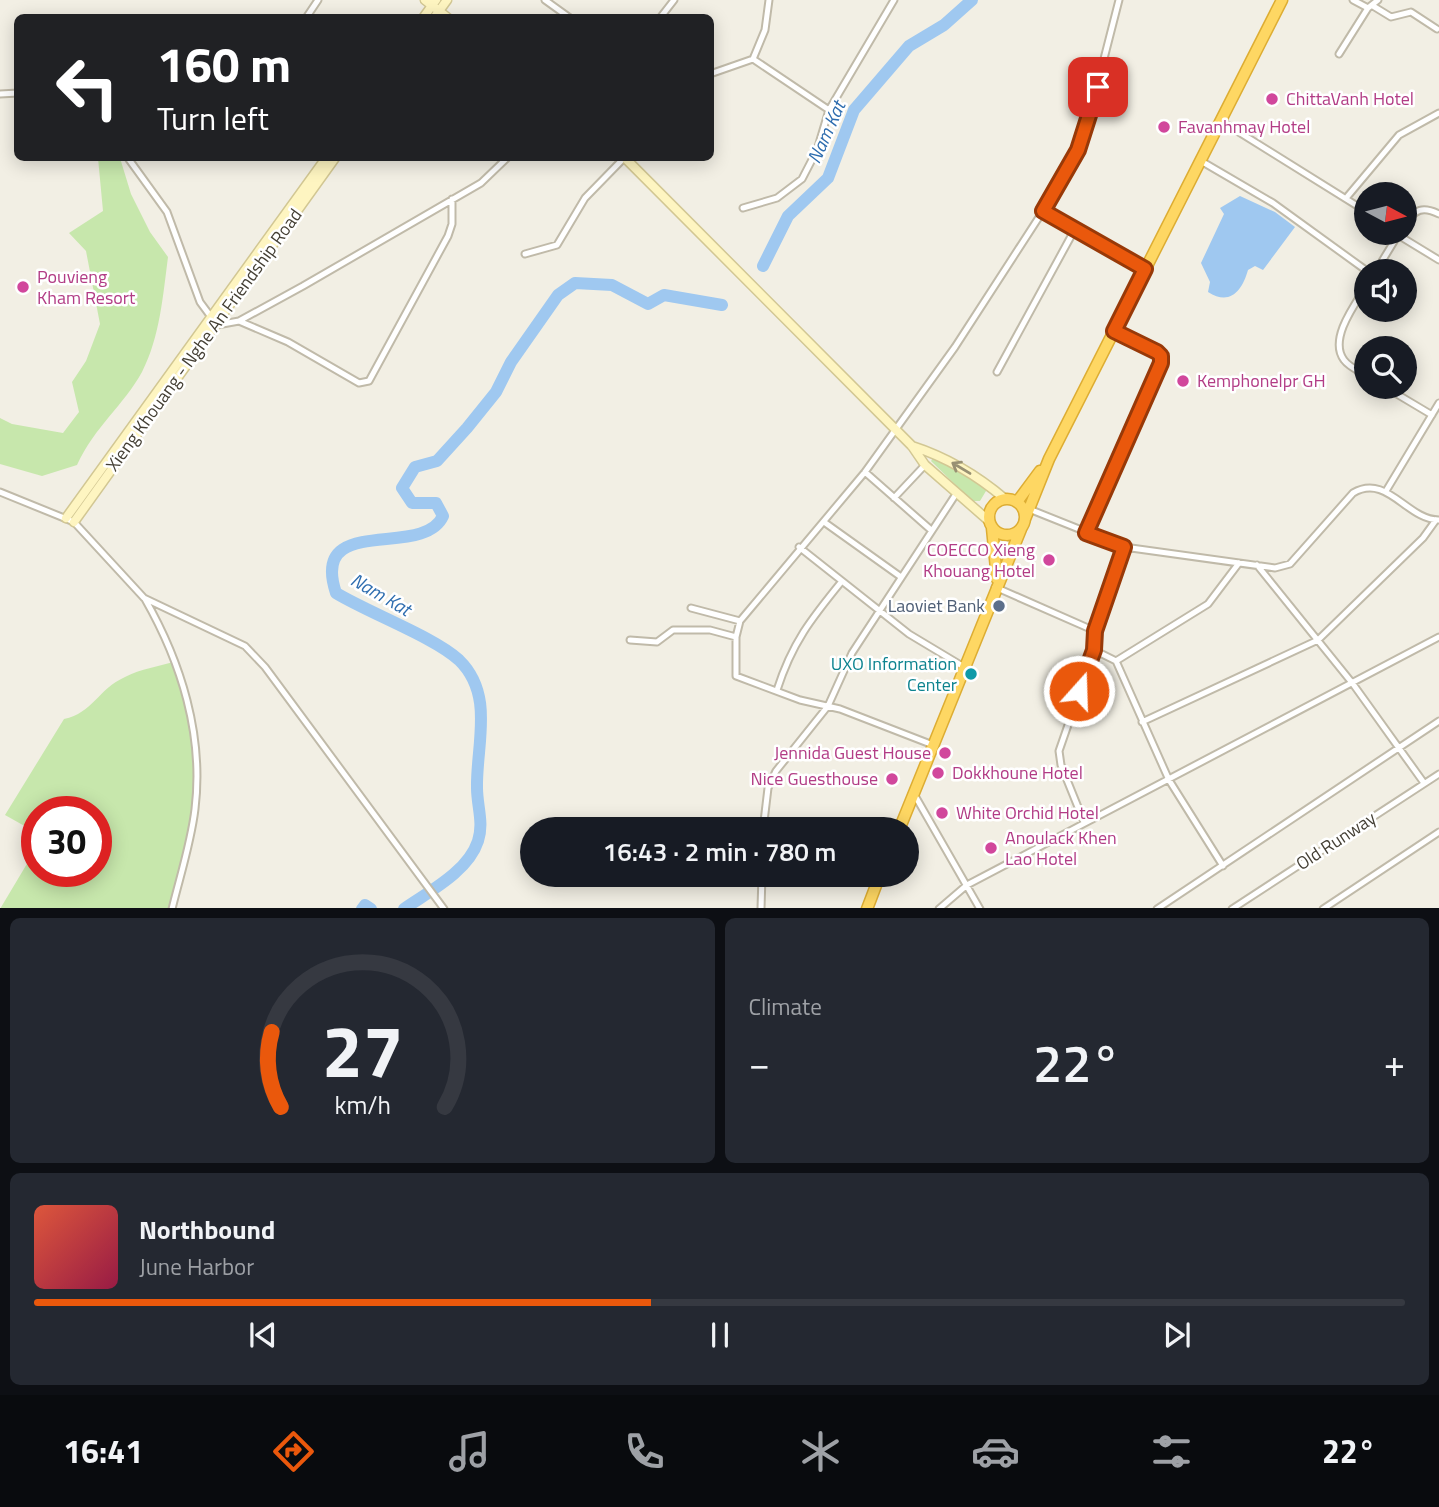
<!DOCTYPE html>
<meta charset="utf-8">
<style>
:root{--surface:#171b24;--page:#242831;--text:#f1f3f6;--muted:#9ea1a6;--line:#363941;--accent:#ea580c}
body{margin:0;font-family:"Titillium Web",sans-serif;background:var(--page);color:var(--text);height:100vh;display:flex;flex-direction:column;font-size:26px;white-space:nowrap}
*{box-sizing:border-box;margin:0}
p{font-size:23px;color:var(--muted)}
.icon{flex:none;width:38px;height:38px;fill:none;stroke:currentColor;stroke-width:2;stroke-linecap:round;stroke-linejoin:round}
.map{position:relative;height:908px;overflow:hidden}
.details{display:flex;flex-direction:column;gap:10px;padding:10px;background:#0d0f14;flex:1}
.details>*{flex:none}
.guide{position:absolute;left:14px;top:14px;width:700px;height:147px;border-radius:10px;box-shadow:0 4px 18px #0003;background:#202124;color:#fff;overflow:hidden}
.needle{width:46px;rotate:97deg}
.fabs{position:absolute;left:1354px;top:182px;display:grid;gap:14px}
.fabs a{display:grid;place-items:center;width:63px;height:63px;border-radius:50%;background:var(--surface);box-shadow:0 4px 18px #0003;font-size:35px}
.speed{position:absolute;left:21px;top:796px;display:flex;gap:14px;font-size:35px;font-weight:700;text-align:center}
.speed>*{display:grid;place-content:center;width:91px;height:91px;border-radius:50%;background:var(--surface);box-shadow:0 4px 18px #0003;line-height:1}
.speed .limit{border:10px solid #d22;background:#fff;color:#111}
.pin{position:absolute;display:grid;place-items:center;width:60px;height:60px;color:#fff;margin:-30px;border-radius:14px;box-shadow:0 4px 10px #0006}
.me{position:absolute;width:77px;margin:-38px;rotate:20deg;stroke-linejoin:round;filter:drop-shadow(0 0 5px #0008)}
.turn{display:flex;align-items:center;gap:24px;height:147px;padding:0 28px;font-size:32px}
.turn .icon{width:91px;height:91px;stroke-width:2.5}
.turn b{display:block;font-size:49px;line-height:60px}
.big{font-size:52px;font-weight:600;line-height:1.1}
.details .card{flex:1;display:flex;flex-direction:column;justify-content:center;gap:10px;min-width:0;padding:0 24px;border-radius:10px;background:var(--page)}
.details .dial{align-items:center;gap:0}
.dial svg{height:182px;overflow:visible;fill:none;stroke:var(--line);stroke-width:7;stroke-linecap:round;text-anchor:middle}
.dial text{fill:var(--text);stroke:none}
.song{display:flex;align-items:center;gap:21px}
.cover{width:84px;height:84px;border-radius:10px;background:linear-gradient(135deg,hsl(10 70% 55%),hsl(340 70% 35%))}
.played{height:7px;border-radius:4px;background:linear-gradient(90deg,var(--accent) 45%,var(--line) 45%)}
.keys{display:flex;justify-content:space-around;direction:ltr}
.heat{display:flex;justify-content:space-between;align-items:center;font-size:38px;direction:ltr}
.details .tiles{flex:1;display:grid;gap:10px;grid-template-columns:1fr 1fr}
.card:last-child{grid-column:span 2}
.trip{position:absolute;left:520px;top:817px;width:399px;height:70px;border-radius:35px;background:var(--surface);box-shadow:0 4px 18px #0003;font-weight:600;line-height:70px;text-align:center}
.tabs{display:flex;height:112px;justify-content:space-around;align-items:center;background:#090b0e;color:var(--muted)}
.tabs .icon{width:49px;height:49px}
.tabs .selected{color:var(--accent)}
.tabs b{font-size:32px;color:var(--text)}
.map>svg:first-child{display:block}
.green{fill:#c7e7ac}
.water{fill:#9fc8f0}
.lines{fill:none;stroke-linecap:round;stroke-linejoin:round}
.river{stroke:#9fc8f0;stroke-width:12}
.street-casing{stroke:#c0baa9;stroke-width:9}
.secondary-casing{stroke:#d2c793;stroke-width:11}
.highway-casing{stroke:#ddad33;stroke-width:13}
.street{stroke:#fff;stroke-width:5}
.secondary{stroke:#fef5c1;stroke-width:8}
.highway{stroke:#fed763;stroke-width:10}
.oneway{stroke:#989173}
.route-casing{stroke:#983908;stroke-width:18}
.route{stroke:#ea580c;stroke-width:12}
.hotel-dot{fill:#d1479c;stroke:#fff;stroke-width:2.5}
.service-dot{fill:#5c6f8a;stroke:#fff;stroke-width:2.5}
.culture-dot{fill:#0f9aa8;stroke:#fff;stroke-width:2.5}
.labels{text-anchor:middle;stroke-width:5;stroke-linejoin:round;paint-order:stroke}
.hotel-label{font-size:18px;fill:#b23c85;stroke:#fff;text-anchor:start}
.street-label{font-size:18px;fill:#443f34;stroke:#fff}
.service-label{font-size:18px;fill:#4e5e75;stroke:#fff;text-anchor:end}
.culture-label{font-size:18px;fill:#0d838f;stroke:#fff;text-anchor:end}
.water-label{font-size:19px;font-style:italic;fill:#2e6daf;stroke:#fff}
</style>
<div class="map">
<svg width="1439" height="909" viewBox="0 0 1439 909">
<rect width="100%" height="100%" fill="#f2efe4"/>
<path class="green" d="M98,158h22l11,36 19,38 18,25c-5,38 -8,80 -26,115 -18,33 -47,54 -65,93l-35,11 -42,-12v-46l12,6 51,9 16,-21 -7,-30 14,-21 14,-37 -14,-73 -17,-18 34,-22z
M933,458l50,26 3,7 -6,10h-8l-41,-40z
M177,661l16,72 2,76 -23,99 -172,1 37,-62v25h59v-60h-59v21l-32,-18 59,-96c29,-6 34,-30 61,-42 15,-8 35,-11 52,-16z"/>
<path class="water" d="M1240,196l35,16 20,15 -32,43 -8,-4 -7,4c-6,21 -18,36 -40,22l2,-10 -9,-19 23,-49 -4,-6z"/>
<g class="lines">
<path class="river" d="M763,266l25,-50 40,-38 26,-68 55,-64 35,-21 28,-25
M362,909l3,-4 6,4
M404,909c24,-17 64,-37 74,-68 6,-18 -1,-35 -1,-53 -1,-43 18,-93 -18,-128 -25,-23 -90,-47 -123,-67 -27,-81 87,-33 107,-77l-7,-13h-24l-10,-15 13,-21 22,-6 30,-33 29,-36 15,-30 47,-67 17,-12 37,2 36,19 16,-9 58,10"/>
<defs>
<path id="street" d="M545,0l25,18
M1353,0l15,8 10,-8
M1373,6l18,11 20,-5 26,17
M306,18l12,-18
M660,18l14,-18
M1339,54l29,-46
M753,59l76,51
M710,74l43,-15 12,-29 4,-30
M0,94l18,-1
M1221,121l146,91
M128,158l39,54 33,90 17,23 22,-4 64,-35 178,-103 26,-25
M1201,161l72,42 94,68
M1347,197l52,-62 40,-22
M743,208l34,-10 25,-19 15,-29 12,-40 65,-110
M1043,211l102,58
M1405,224c10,-15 18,-18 34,-10
M525,254l32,-9 28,-47 39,-40
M1376,271l22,-36 41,25
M1367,285c-11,18 -39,54 -23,75 5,7 15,11 23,16
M239,321l49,21 71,41 10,-2 79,-145 4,-12v-25
M997,372l78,-143
M1385,387l47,28
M865,472l66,58
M1386,491l53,-88
M0,492l74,30 70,76 101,48 20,21 179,242
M894,498l31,-33
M1029,509l95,38 151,21 15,-4 63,-71c34,-20 54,27 86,27
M824,522l77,55
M1086,533l75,-170v-7l-4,-4 -43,-21
M799,547l110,87 55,33
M1257,565l96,119 71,99
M995,587l100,44
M145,599c36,63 59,136 50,210 -4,34 -15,67 -23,100
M691,608l49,13
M630,640l27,2 16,-12h37l26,7
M1094,650l22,11 53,119 54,86
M1116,661l92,-57 31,-41
M777,690c15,-47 34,-71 65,-109
M1142,722l176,-82 105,-102 13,-18
M933,745l-93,-36 -40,-9 -64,-24v-39l4,-16 125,-149 90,-125 88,-136 42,-78 34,-133
M914,794l66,115
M1084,822l-23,-57 -2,-14 35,-101 1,-19 29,-84
M763,830l5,-42 8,-17 52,-65 24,-53 104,-159
M761,909l1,-34
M939,909l28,-24 472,-248
M1157,909l282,-188
M1232,909l207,-135
M1323,909l116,-77"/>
<path id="secondary" d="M425,0l23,18
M423,18l13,-18
M434,18l13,-18
M625,158l287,288 13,19 64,56
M912,446c34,11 66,30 93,53
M66,518l260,-360
M74,522l261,-364"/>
<path id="highway" d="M989 517a18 18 0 1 1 36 0a18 18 0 1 1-36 0Z
M1017,502l23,-31
M1025,519l24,-60 233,-459
M992,528l5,51
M899,830l122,-301
M867,909l13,-34"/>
</defs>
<use href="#street" class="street-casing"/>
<use href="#secondary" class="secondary-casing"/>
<use href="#highway" class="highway-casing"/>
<use href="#street" class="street"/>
<use href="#secondary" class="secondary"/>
<use href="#highway" class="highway"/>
</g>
<defs><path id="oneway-shaft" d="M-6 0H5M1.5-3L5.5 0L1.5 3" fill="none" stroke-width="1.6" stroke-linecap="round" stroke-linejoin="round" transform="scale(1.75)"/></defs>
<use class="oneway" href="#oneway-shaft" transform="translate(961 468) rotate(-149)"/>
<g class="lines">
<defs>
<path id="route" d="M1079,691l15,-41 1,-19 29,-84 -38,-14 75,-170v-7l-4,-4 -43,-21 31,-62 -102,-58 35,-61 20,-63"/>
</defs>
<use href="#route" class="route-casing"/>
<use href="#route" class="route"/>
</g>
<g class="hotel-dot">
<circle cx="1272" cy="99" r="7"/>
<circle cx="1164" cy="127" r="7"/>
<circle cx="23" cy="287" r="7"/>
<circle cx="1183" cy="381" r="7"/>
<circle cx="1049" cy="560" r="7"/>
<circle cx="945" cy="753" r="7"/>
<circle cx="938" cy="773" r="7"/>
<circle cx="892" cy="779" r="7"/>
<circle cx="942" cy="813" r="7"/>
<circle cx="991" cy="848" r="7"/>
</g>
<circle class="service-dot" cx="999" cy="606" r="7"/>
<circle class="culture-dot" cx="971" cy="674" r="7"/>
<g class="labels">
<g class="hotel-label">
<text x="1286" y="105">ChittaVanh Hotel</text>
<text x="1178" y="133">Favanhmay Hotel</text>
<text x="37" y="283">Pouvieng<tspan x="37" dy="21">Kham Resort</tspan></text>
<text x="1197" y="387">Kemphonelpr GH</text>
<text x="1035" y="556" text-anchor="end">COECCO Xieng<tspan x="1035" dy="21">Khouang Hotel</tspan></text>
<text x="931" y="759" text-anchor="end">Jennida Guest House</text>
<text x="952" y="779">Dokkhoune Hotel</text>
<text x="878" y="785" text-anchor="end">Nice Guesthouse</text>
<text x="956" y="819">White Orchid Hotel</text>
<text x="1005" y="844">Anoulack Khen<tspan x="1005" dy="21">Lao Hotel</tspan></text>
</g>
<g class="street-label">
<text transform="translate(204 340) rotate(-54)" y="6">Xieng Khouang - Nghe An Friendship Road</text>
<text transform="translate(1336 841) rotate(-33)" y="6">Old Runway</text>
</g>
<g class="service-label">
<text x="985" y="612">Laoviet Bank</text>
</g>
<g class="culture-label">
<text x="957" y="670">UXO Information<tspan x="957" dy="21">Center</tspan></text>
</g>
<g class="water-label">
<text transform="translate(826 132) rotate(-66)" y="7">Nam Kat</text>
<text transform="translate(381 594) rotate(30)" y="7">Nam Kat</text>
</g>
</g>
</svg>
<div class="fabs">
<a><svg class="needle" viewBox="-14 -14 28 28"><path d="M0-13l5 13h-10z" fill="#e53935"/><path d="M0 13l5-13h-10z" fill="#9ea1a6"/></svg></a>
<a><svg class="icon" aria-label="sound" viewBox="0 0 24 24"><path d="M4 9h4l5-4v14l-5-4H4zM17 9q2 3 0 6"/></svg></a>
<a><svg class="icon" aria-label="search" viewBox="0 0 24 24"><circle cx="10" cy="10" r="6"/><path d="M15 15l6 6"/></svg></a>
</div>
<div class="speed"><div class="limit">30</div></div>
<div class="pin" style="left:1098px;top:87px;background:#d93025"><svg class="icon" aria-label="arrive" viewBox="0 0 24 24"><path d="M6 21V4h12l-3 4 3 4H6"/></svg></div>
<svg class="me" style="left:1079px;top:691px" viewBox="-20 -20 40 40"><circle r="17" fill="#ea580c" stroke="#fff" stroke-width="3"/><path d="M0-11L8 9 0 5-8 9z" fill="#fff"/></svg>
<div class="trip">16:43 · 2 min · 780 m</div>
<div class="guide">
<div class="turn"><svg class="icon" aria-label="left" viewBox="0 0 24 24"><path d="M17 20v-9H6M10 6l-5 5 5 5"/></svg><div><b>160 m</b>Turn left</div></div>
</div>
</div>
<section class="details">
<div class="tiles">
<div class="card dial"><svg viewBox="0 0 100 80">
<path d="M14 69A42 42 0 1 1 86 69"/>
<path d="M14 69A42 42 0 0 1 10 36" stroke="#ea580c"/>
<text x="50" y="56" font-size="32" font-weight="700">27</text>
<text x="50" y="72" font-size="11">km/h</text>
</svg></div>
<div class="card"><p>Climate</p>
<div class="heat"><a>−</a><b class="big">22°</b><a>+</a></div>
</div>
<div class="card">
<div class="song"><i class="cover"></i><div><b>Northbound</b><p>June Harbor</p></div></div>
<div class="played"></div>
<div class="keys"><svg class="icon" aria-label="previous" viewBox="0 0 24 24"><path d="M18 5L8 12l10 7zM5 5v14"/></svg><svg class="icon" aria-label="pause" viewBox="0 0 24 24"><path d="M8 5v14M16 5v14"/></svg><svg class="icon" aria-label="next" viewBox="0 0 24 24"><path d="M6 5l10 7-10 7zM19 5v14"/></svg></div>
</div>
</div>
</section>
<nav class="tabs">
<b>16:41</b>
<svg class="icon selected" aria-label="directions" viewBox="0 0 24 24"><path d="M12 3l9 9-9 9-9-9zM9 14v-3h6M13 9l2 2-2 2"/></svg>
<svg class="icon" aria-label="music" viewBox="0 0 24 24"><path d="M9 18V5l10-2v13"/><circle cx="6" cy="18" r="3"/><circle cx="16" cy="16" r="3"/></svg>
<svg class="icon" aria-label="phone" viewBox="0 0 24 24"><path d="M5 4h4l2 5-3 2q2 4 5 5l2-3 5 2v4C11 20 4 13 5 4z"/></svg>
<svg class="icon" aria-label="climate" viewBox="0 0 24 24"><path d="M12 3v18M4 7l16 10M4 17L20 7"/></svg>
<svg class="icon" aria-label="car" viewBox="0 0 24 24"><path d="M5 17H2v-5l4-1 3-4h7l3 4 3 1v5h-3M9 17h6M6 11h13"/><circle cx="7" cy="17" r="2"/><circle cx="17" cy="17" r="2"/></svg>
<svg class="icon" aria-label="filters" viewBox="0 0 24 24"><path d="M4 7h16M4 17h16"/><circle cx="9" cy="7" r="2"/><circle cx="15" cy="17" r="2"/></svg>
<b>22°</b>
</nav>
